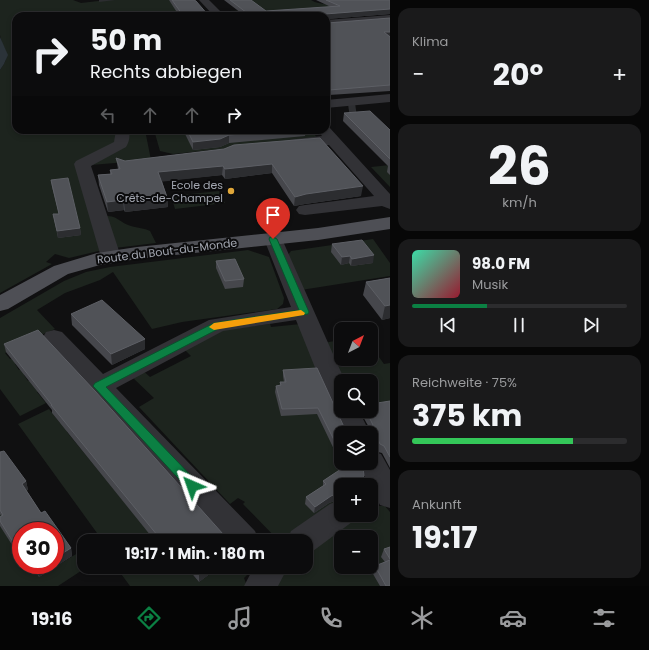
<!DOCTYPE html>
<html lang="de">
<meta charset="utf-8">
<style>
:root{--surface:#0c0c0d;--page:#1a1a1b;--text:#f1f3f6;--muted:#9a9b9d;--line:#2c2c2e;--accent:#0b8043}
body{margin:0;font-family:Poppins,sans-serif;background:var(--page);color:var(--text);height:100vh;display:flex;flex-direction:column;font-size:15px;white-space:nowrap}
*{box-sizing:border-box;margin:0}
p{font-size:13px;color:var(--muted)}
.icon{flex:none;width:22px;height:22px;fill:none;stroke:currentColor;stroke-width:2;stroke-linecap:round;stroke-linejoin:round}
.map{position:relative;flex:1;overflow:hidden}
.drawer{display:flex;flex-direction:column;gap:8px;padding:8px;background:#070707;width:259px}
.drawer>*{flex:none}
.hud{position:absolute;left:12px;top:12px;width:318px;height:122px;border-radius:12px;box-shadow:0 2px 6px #0003,0 0 0 1px var(--line);background:#0c0c0d;color:var(--text);overflow:hidden}
.needle{width:26px;rotate:42deg}
.controls{position:absolute;left:334px;top:322px;display:grid;gap:8px}
.controls a{display:grid;place-items:center;width:44px;height:44px;border-radius:8px;background:var(--surface);box-shadow:0 2px 6px #0003,0 0 0 1px var(--line);font-size:20px}
.speed{position:absolute;left:12px;top:522px;display:flex;gap:8px;font-size:20px;font-weight:700;text-align:center}
.speed>*{display:grid;place-content:center;width:52px;height:52px;border-radius:50%;background:var(--surface);box-shadow:0 2px 6px #0003,0 0 0 1px var(--line);line-height:1}
.speed .limit{border:6px solid #d22;background:#fff;color:#111}
.pin{position:absolute;display:grid;place-items:center;width:34px;height:34px;color:#fff;margin:-41px -17px;border-radius:50% 50% 50% 0;rotate:-45deg;box-shadow:0 0 4px #0007}
.pin .icon{rotate:45deg}
.me{position:absolute;width:44px;margin:-22px;rotate:317deg;stroke-linejoin:round;filter:drop-shadow(0 0 3px #0008)}
.turn{display:flex;align-items:center;gap:14px;height:84px;padding:0 12px;font-size:18px}
.turn .icon{width:52px;height:52px;stroke-width:2.5}
.turn b{display:block;font-size:28px;line-height:34px}
.lanes{display:flex;align-items:center;height:38px;padding:0 12px;background:#0003;justify-content:center;gap:20px;direction:ltr}
.lanes .off{opacity:.35}
.big{font-size:30px;font-weight:700;line-height:1.1}
.drawer .card{flex:1;display:flex;flex-direction:column;justify-content:center;gap:6px;min-width:0;padding:0 14px;border-radius:12px;background:var(--page)}
.drawer .dial{align-items:center;gap:0}
.dial b{font-size:52px;line-height:1}
.song{display:flex;align-items:center;gap:12px}
.cover{width:48px;height:48px;border-radius:6px;background:linear-gradient(135deg,hsl(160 70% 55%),hsl(350 70% 35%))}
.played{height:4px;border-radius:2px;background:linear-gradient(90deg,var(--accent) 35%,var(--line) 35%)}
.keys{display:flex;justify-content:space-around;direction:ltr}
.heat{display:flex;justify-content:space-between;align-items:center;font-size:22px;direction:ltr}
.charge{height:6px;border-radius:3px;background:linear-gradient(90deg,#34c759 75%,var(--line) 0)}
.trip{position:absolute;left:77px;top:534px;width:236px;height:40px;border-radius:12px;background:var(--surface);box-shadow:0 2px 6px #0003,0 0 0 1px var(--line);font-weight:700;line-height:40px;text-align:center}
.tab-bar{display:flex;height:64px;justify-content:space-around;align-items:center;background:#050505;color:var(--muted)}
.tab-bar .icon{width:28px;height:28px}
.tab-bar .current{color:var(--accent)}
.tab-bar b{font-size:18px;color:var(--text)}
main{display:flex;flex:1;min-height:0}
.map>svg:first-child{display:block}
.green{fill:#1d241e;fill-rule:evenodd}
.water{fill:#2b3339}
.lines{fill:none;stroke-linecap:round;stroke-linejoin:round}
.minor-tunnel{stroke:#2d2e31;stroke-width:14;stroke-dasharray:14 6;stroke-linecap:butt}
.minor{fill:#323236;fill-rule:evenodd}
.major{fill:#4e4f55;fill-rule:evenodd}
.wall{fill:#46474c}
.shaded-wall{fill:#2c2d30}
.building{fill:#505257;stroke:#5d5f65}
.route{fill:#0b8043;stroke:#07532c}
.slow{fill:#f59e0b}
.poi-dot{fill:#e0a73a;stroke:#0b0b0c;stroke-width:1.5}
.labels{text-anchor:middle;stroke-width:4;stroke-linejoin:round;paint-order:stroke}
.poi-label{font-size:11px;fill:#a3a7b1;stroke:#0b0b0c;text-anchor:end}
.street-label{font-size:11px;fill:#a3a7b1;stroke:#0b0b0c}
</style>
<main>
<div class="map">
<svg width="390" height="586" viewBox="0 0 390 586">
<rect width="100%" height="100%" fill="#101011"/>
<path class="green" d="M0,0h73l8,3 26,-3h87l5,16h-183v114h129l6,30 -60,5 -1,-3 13,88 -34,8 -14,-4 -9,8 6,2 -52,29v-223c14,-19 2,-19 0,-35 0,-11 0,-24 0,-35z
M244,0h67c12,8 27,0 40,6l-117,10 -5,-5 21,-1z
M154,130h29l7,13 122,-12 6,8 -145,15 -13,-3z
M390,165v22l-19,-20z
M219,191l6,12 -50,6 -4,-13z
M102,216c17,-1 16,6 29,10 7,2 13,2 19,5l6,12 -41,5z
M373,239l17,24v13l-89,14 -13,-35 3,-4z
M248,250l21,7 15,41 -1,6 -6,5 -95,13 -30,7 -39,-57 -13,8 -35,13 -28,17 18,19 -14,6 1,2 -37,16 5,6 4,-1 4,4 -3,2 4,6 4,-2 4,5 -3,2 4,6 4,-1 8,10 -3,2 9,11 -26,13 -20,-27v-71l64,-37 22,-9 24,-5z
M270,324l1,3 30,-3 40,109v30l21,11 -1,11h-20v16l-54,40h-8l-36,-37 2,-2 -7,-4 -8,6 -91,-97 15,-9 -22,-21 9,-8 9,8 41,-21 -6,-6 39,-20z
M341,340v19h30v-13l13,18 6,-1v41l-19,4v-27h-27l-21,-38z
M49,409l11,14 5,-3 2,12 89,109h-63l-3,-3 7,-5 -79,-109z
M11,499l-10,27 8,14 5,-3 7,22v6h10l8,11 44,-26 1,17h3l-29,19h-58v-81z
M371,506h14l5,6v74h-118l11,-19h23v-19l43,-33h22zM341,537h30v30h-30z
M116,567h61l4,6 7,-4 11,13 20,-15h26l5,5 -6,6 3,8h-117z"/>
<path class="water" d="M0,37l8,18 -4,9 -4,6z"/>
<g class="lines">
<path class="minor-tunnel" d="M349,111l7,-1"/>
<path class="minor" d="M199,0h10l16,16h-11z
M390,15v6l-64,5v-6z
M390,94v8l-64,6v-8z
M326,126l3,1 61,67v15l-8,-3 -77,9 -6,-1 -3,-4 3,-4 6,-1 69,-9 -45,-51 -36,2 -5,-1 -2,-3 2,-3 34,-4 -5,-6h9z
M116,130h12c3,4 1,13 -2,17l-35,19 30,91 -3,4 -7,2 -7,-2 -3,-4 -27,-93 2,-3 38,-19z
M273,233l7,2 2,4 63,142h-4v30h18l11,22h-26l-11,-22 2,-4 -3,-1 -4,-6 -32,-80 -73,11 -107,57 139,143 4,10h-35l-181,-204 3,-5 8,-2 8,2 41,42 106,-54 82,-13 -27,-68 2,-4z
M371,451l10,3 9,16v38l-10,-3 -9,-17v-3h-2l-11,-22h13z
M341,500v15h14l-3,7 -39,29 -7,2v-12h-19l4,-10 39,-27z
M254,567h34l-10,19h-34z"/>
<path class="major" d="M390,217v12l-72,11 -181,19 -37,6 -32,9 -60,35 -8,2v-16l54,-29 43,-13 40,-6 181,-19z"/>
</g>
<path class="wall" d="M169,0h25l15,16 -31,-2z
M224,0h27l15,11 65,-4 -15,-7h74v14l-64,5v-3h-81z
M390,18v73l-61,4 -3,-2v-71l1,1z
M344,113l46,17v45l-3,-3 1,-6 -45,-45z
M183,130h123l-1,6 -76,7 -9,4 -27,3z
M234,145l127,51 -56,8 -11,2 -22,-33 -47,6 -3,-4 -60,6 5,16 1,10 -43,5 -1,-2 -16,2 -9,-27 -1,-10 12,-1v-4l8,-1 -2,-11 9,3 99,-12z
M51,180l29,48 1,7 -23,3 -5,-24h6l-7,-27z
M332,244l41,19 -22,3 -2,-3 -8,2 -10,-13z
M216,261l28,18 -1,8 -18,2 -9,-21z
M390,278v40l-8,2 -19,-25 3,-13z
M71,314l74,25v10l-33,16 -40,-40z
M4,344l219,190 7,4 -1,3h-74l-103,-128v-3l-46,-58z
M283,370l58,63v30h20l1,20 -1,2h-20v14h-1l-11,4 -15,10 -9,-9 1,-7 17,-11v-5l20,-13 -26,-54 -36,2 -6,-24 1,-6 4,-1v-3h4l-1,-6z
M390,401v67l-8,-15 -4,-1 -7,-15v-4h-1l1,-2 -10,-18 1,-2h9z
M0,452l26,29 2,9h-2l15,23 30,35 1,8 -33,21 -8,-12h24l-34,-34v28l-21,-33v-9l1,-1 -1,-2z
M390,547v39h-10l-7,-12 2,-8 10,-4 -4,-5 3,-8z
M176,567h43l-20,15 -11,-13 -7,4z"/>
<path class="shaded-wall" d="M99,0h16l-16,2z
M390,9v5l-64,5v-3h-1v-2z
M384,32h6v4z
M229,135v8l-9,4 -27,3v-8z
M272,164v9l-47,6v-10z
M223,166l-1,9 -63,7 -1,-10z
M363,186l-2,10 -56,8 -11,2 1,-9 11,-3z
M167,197l1,10 -43,5 -1,-10z
M123,200l1,10 -16,2 -1,-10z
M80,228l1,7 -23,3 -1,-7z
M374,255l-1,8 -22,3 1,-7z
M350,256l-1,7 -8,2 1,-8z
M390,305v13l-8,2 3,-14z
M145,339v10l-33,16 -1,-11z
M364,476l-3,9h-5z
M26,481l2,9 -4,2 -2,-8z
M341,492l-1,7 -11,4 -15,10 1,-6 16,-11z
M71,548l1,8 -33,21 -2,-8 6,-4h12v-7z
M181,567h7v2l-7,4z
M208,567h11l-20,15v-8z"/>
<path class="building" d="M172,0h22l2,1 13,15h-55l28,-2z
M230,0h21l15,11 74,-5 -14,-6h64v9l-65,5v2h-74z
M390,18v14h-6l6,5v48l-61,5 -3,-3v-65l1,1z
M370,111l20,19v29l-46,-46z
M187,130h102l-60,5 -9,4 -27,3z
M320,138l43,48 -57,8 -11,3 -23,-33 -47,5 -2,-3 -65,6 9,25 -43,5 -1,-2 -16,2 -9,-27 14,-1 -2,-4 10,-1 -4,-11 9,3 99,-12 10,-4z
M68,178l12,50 -23,3 -4,-17h6l-8,-34z
M362,240l12,15 -22,4 -2,-3 -8,1 -10,-13z
M235,259l9,20 -19,2 -9,-20z
M390,278v27l-5,1 -19,-24z
M102,300l43,39 -34,15 -40,-40z
M38,330l57,61 128,143h4l3,4 -3,1 2,2h-67l-111,-136h1l-48,-61z
M317,368l27,59 7,1 2,5h-12v21l-23,-46 -36,1 -6,-23 5,-1 -1,-3h6l-3,-12z
M390,401v56l-6,-11 -4,-2 -8,-17 1,-2 -7,-14h5v-7z
M4,451l22,30 -4,3 19,29 4,-2 26,37 -16,10v-27h-34v24l-21,-34v-4l3,-2 -3,-5v-58z
M346,463h15l2,4 1,9 -3,5 -5,4h-15v7l-10,4 -16,11 -9,-10 20,-13 -3,-3 24,-16z
M390,547v12l-6,-10z
M390,560v26h-4l-11,-20z
M35,565h8l-6,4z
M193,567h15l-9,7z"/>
<path class="route" d="M270,237h3l4,2 32,73 -1,2 -88,14 -114,59 91,95 1,4 -1,3 -5,2 -4,-2 -95,-103 2,-3 119,-60 85,-13 -30,-71z"/>
<path class="slow" d="M301,310l4,3 -1,2 -90,15 -5,-3 5,-4z"/>
<circle class="poi-dot" cx="231" cy="191" r="4"/>
<g class="labels">
<g class="poi-label">
<text x="223" y="189">Ecole des<tspan x="223" dy="13">Crêts-de-Champel</tspan></text>
</g>
<g class="street-label">
<text transform="translate(167 251) rotate(-7)" y="4">Route du Bout-du-Monde</text>
</g>
</g>
</svg>
<div class="controls">
<a><svg class="needle" viewBox="-14 -14 28 28"><path d="M0-13l5 13h-10z" fill="#e53935"/><path d="M0 13l5-13h-10z" fill="#9a9b9d"/></svg></a>
<a><svg class="icon" aria-label="search" viewBox="0 0 24 24"><circle cx="10" cy="10" r="6"/><path d="M15 15l6 6"/></svg></a>
<a><svg class="icon" aria-label="layers" viewBox="0 0 24 24"><path d="M12 4l9 5-9 5-9-5zM3 14l9 5 9-5"/></svg></a>
<a>+</a>
<a>−</a>
</div>
<div class="speed"><div class="limit">30</div></div>
<div class="pin" style="left:273px;top:239px;background:#d93025"><svg class="icon" aria-label="arrive" viewBox="0 0 24 24"><path d="M6 21V4h12l-3 4 3 4H6"/></svg></div>
<svg class="me" style="left:192px;top:486px" viewBox="-20 -20 40 40"><path d="M0-17L14 15 0 8-14 15z" fill="#0b8043" stroke="#fff" stroke-width="4"/></svg>
<div class="trip">19:17 · 1 Min. · 180 m</div>
<div class="hud">
<div class="turn"><svg class="icon" aria-label="right" viewBox="0 0 24 24"><path d="M7 20v-9h11M14 6l5 5-5 5"/></svg><div><b>50 m</b>Rechts abbiegen</div></div>
<div class="lanes"><svg class="icon off" aria-label="left" viewBox="0 0 24 24"><path d="M17 20v-9H6M10 6l-5 5 5 5"/></svg><svg class="icon off" aria-label="ahead" viewBox="0 0 24 24"><path d="M12 20V5M6 11l6-6 6 6"/></svg><svg class="icon off" aria-label="ahead" viewBox="0 0 24 24"><path d="M12 20V5M6 11l6-6 6 6"/></svg><svg class="icon" aria-label="right" viewBox="0 0 24 24"><path d="M7 20v-9h11M14 6l5 5-5 5"/></svg></div>
</div>
</div>
<section class="drawer">
<div class="card"><p>Klima</p>
<div class="heat"><a>−</a><b class="big">20°</b><a>+</a></div>
</div>
<div class="card dial"><b>26</b><p>km/h</p></div>
<div class="card">
<div class="song"><i class="cover"></i><div><b>98.0 FM</b><p>Musik</p></div></div>
<div class="played"></div>
<div class="keys"><svg class="icon" aria-label="previous" viewBox="0 0 24 24"><path d="M18 5L8 12l10 7zM5 5v14"/></svg><svg class="icon" aria-label="pause" viewBox="0 0 24 24"><path d="M8 5v14M16 5v14"/></svg><svg class="icon" aria-label="next" viewBox="0 0 24 24"><path d="M6 5l10 7-10 7zM19 5v14"/></svg></div>
</div>
<div class="card"><p>Reichweite · 75%</p><b class="big">375 km</b><div class="charge"></div></div>
<div class="card"><p>Ankunft</p><b class="big">19:17</b></div>
</section>
</main>
<nav class="tab-bar">
<b>19:16</b>
<svg class="icon current" aria-label="directions" viewBox="0 0 24 24"><path d="M12 3l9 9-9 9-9-9zM9 14v-3h6M13 9l2 2-2 2"/></svg>
<svg class="icon" aria-label="music" viewBox="0 0 24 24"><path d="M9 18V5l10-2v13"/><circle cx="6" cy="18" r="3"/><circle cx="16" cy="16" r="3"/></svg>
<svg class="icon" aria-label="phone" viewBox="0 0 24 24"><path d="M5 4h4l2 5-3 2q2 4 5 5l2-3 5 2v4C11 20 4 13 5 4z"/></svg>
<svg class="icon" aria-label="climate" viewBox="0 0 24 24"><path d="M12 3v18M4 7l16 10M4 17L20 7"/></svg>
<svg class="icon" aria-label="car" viewBox="0 0 24 24"><path d="M5 17H2v-5l4-1 3-4h7l3 4 3 1v5h-3M9 17h6M6 11h13"/><circle cx="7" cy="17" r="2"/><circle cx="17" cy="17" r="2"/></svg>
<svg class="icon" aria-label="filters" viewBox="0 0 24 24"><path d="M4 7h16M4 17h16"/><circle cx="9" cy="7" r="2"/><circle cx="15" cy="17" r="2"/></svg>
</nav>
